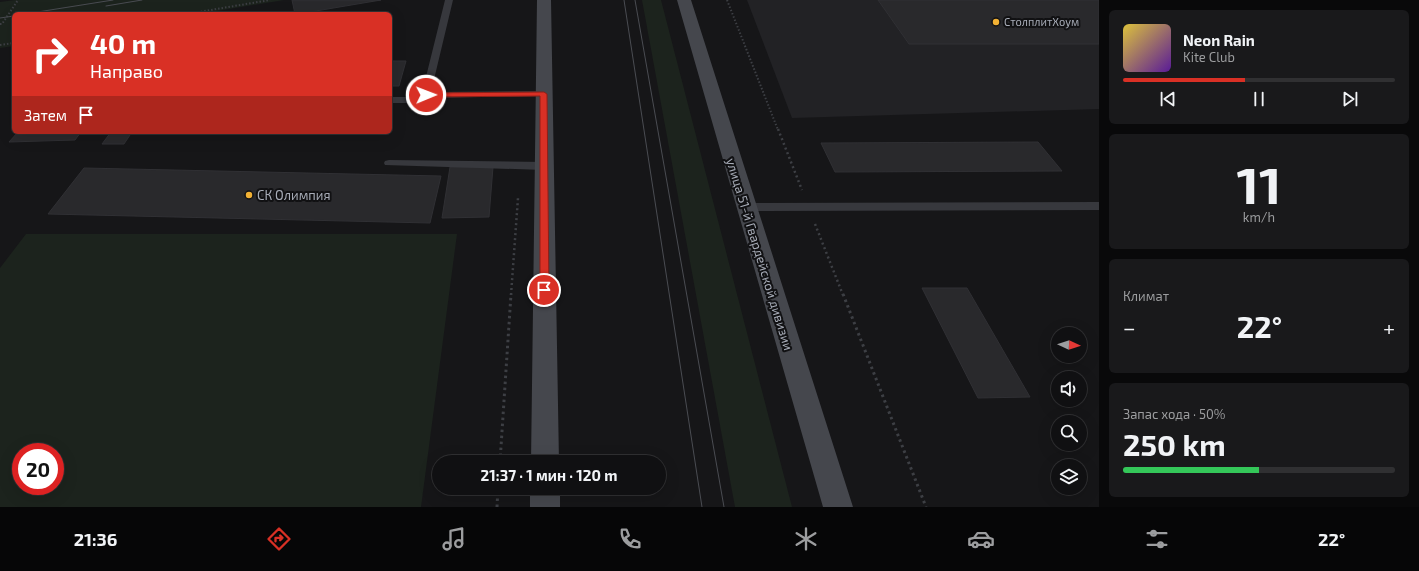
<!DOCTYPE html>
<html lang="ru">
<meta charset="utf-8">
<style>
:root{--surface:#101012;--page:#19191b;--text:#f1f3f6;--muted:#9c9d9f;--line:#303032;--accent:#d93025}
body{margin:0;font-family:"Exo 2",sans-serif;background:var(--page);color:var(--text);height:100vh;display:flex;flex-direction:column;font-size:15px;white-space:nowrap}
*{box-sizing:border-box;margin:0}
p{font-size:13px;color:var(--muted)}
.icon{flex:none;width:22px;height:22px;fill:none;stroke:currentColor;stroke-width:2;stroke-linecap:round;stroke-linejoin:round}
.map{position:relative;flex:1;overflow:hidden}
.sheet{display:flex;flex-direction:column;gap:10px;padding:10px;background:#09090a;width:320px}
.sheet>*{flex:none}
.guide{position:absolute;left:12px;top:12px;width:380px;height:122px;border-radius:6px;box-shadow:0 4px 16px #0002,0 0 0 1px var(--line);background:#d93025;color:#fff;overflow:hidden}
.needle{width:26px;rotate:93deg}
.fabs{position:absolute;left:1051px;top:327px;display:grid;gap:8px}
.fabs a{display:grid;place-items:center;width:36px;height:36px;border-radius:50%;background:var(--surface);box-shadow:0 4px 16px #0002,0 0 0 1px var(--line);font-size:20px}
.speed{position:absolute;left:12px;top:443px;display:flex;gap:8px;font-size:20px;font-weight:700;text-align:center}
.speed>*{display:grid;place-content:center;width:52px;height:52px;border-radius:50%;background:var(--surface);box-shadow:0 4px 16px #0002,0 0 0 1px var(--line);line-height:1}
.speed .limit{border:6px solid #d22;background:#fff;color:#111}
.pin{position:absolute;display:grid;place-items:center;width:34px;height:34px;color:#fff;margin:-17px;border:2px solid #fff;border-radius:50%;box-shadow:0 1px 4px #0007}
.me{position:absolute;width:44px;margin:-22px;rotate:89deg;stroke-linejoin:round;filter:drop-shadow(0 0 3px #0008)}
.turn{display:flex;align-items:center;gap:14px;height:84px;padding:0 12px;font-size:18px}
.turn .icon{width:52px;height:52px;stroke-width:2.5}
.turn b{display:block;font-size:28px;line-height:34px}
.then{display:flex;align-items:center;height:38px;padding:0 12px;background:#0003;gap:8px;font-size:15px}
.big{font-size:30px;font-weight:700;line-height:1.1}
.sheet .widget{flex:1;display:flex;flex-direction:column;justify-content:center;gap:6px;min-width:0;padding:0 14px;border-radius:6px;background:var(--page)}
.sheet .dial{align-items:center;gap:0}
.dial b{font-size:52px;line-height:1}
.song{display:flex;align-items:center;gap:12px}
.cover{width:48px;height:48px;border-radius:6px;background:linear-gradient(135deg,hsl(50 70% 55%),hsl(270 70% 35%))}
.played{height:4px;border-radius:2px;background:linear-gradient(90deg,var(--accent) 45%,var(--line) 45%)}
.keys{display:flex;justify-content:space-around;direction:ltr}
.heat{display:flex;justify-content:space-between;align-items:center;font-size:22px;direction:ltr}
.charge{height:6px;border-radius:3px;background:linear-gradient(90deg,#34c759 50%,var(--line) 0)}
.trip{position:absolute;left:432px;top:455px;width:234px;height:40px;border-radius:20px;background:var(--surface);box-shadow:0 4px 16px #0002,0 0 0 1px var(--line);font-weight:700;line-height:40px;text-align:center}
.tabs{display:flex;height:64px;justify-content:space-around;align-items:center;background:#060607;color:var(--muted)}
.tabs .icon{width:28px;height:28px}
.tabs .on{color:var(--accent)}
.tabs b{font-size:18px;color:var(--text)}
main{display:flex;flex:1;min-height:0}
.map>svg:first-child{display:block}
.built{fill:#222225}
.green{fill:#1c231d;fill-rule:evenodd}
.building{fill:#29292c;stroke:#303034}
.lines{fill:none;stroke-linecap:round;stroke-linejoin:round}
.path-far2{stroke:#3d3f44;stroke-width:2;stroke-dasharray:1.5 2;stroke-linecap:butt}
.path-far1{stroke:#3d3f44;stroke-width:2.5;stroke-dasharray:2 3;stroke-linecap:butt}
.path{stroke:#3d3f44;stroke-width:3;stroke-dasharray:2.5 3.5;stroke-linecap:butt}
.service{fill:#37383d;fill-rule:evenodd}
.secondary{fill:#45474d;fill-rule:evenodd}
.tram{stroke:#4a4c52;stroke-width:1}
.route{fill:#d93025;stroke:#8d1f18}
.poi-dot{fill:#f2b134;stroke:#111113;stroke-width:1.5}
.labels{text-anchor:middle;stroke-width:4;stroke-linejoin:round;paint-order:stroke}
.far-poi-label{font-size:11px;fill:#a8adb8;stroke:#111113;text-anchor:start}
.poi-label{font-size:13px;fill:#a8adb8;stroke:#111113;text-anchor:start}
.street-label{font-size:13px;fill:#a8adb8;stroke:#111113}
</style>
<main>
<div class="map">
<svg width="1099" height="507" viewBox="0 0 1099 507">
<rect width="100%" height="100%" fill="#161618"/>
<path class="built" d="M747,0h352v109l-307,9z"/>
<path class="green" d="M15,0h269l-85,14h-185v32l-14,2v-46z
M642,0h19l131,507h-57z
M26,234h431l-36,273h-421v-239zM21,452h34v34h-34z"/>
<path class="building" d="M292,0h89l-83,14h-3z
M878,0h221v44h-190z
M390,61h16l-7,25h-9z
M18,132h63l-6,8 -66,2z
M111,132h21l-8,12h-22z
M1038,142l24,29 -227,1 -14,-29z
M450,167h43l-4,50 -47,1z
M84,168l357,8 -11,47 -382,-9z
M922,288h45l63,109 -52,1z"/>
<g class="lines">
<path class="path-far2" d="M727,0l51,130
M187,14l83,-14
M0,24h2l16,-24
M0,45l14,-2"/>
<path class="path-far1" d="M778,129l24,61
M815,224l28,71
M511,295l7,-97"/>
<path class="path" d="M843,294l83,213
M500,462l11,-168
M497,507l1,-19"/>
<path class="service" d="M445,0h8l-22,92 113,-1 3,1v4l-120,2 -18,5h-19v-6h19l13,-4z
M389,160l155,2 5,4 -5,4 -159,-5 -1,-2 1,-2z
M1099,202v8l-353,1 -6,-4 6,-4z"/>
<path class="secondary" d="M537,0h14l8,462h-28z
M677,0h14l162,507h-30z
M530,488h30v19h-30z"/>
<path class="tram" d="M624,0l78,507
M635,0l89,507
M106,6l36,-6
M25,14l88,-14
M0,18l14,-2"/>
</g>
<path class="route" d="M544,92l3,2 2,196 -5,4 -4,-4v-194l-114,1 -3,-2 3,-2z"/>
<g class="poi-dot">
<circle cx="996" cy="22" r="4"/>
<circle cx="249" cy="195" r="4"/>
</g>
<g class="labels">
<g class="far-poi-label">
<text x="1004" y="26">СтолплитХоум</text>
</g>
<g class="poi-label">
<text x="257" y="200">СК Олимпия</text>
</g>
<g class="street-label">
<text transform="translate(760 254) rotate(73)" y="5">улица 51-й Гвардейской дивизии</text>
</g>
</g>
</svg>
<div class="fabs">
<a><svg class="needle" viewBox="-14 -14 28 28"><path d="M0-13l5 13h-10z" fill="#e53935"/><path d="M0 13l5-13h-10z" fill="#9c9d9f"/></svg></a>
<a><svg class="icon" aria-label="sound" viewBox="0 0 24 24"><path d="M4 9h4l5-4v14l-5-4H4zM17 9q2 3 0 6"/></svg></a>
<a><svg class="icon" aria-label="search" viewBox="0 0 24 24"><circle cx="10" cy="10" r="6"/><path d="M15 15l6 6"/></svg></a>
<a><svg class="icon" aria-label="layers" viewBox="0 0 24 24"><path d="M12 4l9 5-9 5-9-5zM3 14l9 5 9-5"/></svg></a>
</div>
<div class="speed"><div class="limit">20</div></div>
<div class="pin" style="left:544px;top:290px;background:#d93025"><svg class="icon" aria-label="arrive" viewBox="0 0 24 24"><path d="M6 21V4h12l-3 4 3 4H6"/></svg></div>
<svg class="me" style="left:426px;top:95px" viewBox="-20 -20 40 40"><circle r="17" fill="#d93025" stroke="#fff" stroke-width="3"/><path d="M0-11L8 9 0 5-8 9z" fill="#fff"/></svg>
<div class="trip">21:37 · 1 мин · 120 m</div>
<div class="guide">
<div class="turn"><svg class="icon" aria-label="right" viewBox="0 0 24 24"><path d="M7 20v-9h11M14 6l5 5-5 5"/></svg><div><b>40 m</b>Направо</div></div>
<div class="then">Затем<svg class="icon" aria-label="arrive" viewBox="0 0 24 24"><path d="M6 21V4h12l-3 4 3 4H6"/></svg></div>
</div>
</div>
<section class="sheet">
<div class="widget">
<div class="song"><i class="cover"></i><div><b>Neon Rain</b><p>Kite Club</p></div></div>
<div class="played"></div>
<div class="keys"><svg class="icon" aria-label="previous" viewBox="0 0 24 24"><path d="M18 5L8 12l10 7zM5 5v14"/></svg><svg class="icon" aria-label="pause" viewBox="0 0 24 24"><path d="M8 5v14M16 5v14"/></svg><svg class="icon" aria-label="next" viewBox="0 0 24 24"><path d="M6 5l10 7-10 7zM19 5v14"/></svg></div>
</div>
<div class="widget dial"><b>11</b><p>km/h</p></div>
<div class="widget"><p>Климат</p>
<div class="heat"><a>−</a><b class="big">22°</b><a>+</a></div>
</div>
<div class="widget"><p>Запас хода · 50%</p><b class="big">250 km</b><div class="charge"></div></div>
</section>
</main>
<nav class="tabs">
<b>21:36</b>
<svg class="icon on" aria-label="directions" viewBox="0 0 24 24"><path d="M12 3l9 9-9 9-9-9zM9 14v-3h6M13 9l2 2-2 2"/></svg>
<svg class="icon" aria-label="music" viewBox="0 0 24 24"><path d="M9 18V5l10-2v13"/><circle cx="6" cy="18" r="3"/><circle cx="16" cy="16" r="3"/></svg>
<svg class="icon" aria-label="phone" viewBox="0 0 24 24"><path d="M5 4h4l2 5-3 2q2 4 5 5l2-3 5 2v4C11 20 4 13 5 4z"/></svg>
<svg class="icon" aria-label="climate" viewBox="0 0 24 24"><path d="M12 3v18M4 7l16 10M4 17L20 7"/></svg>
<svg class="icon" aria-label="car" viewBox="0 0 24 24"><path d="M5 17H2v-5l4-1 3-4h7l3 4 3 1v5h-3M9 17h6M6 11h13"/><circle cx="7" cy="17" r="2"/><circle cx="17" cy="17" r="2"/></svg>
<svg class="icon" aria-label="filters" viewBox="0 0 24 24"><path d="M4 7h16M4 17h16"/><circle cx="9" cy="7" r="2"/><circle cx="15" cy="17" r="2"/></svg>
<b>22°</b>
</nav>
